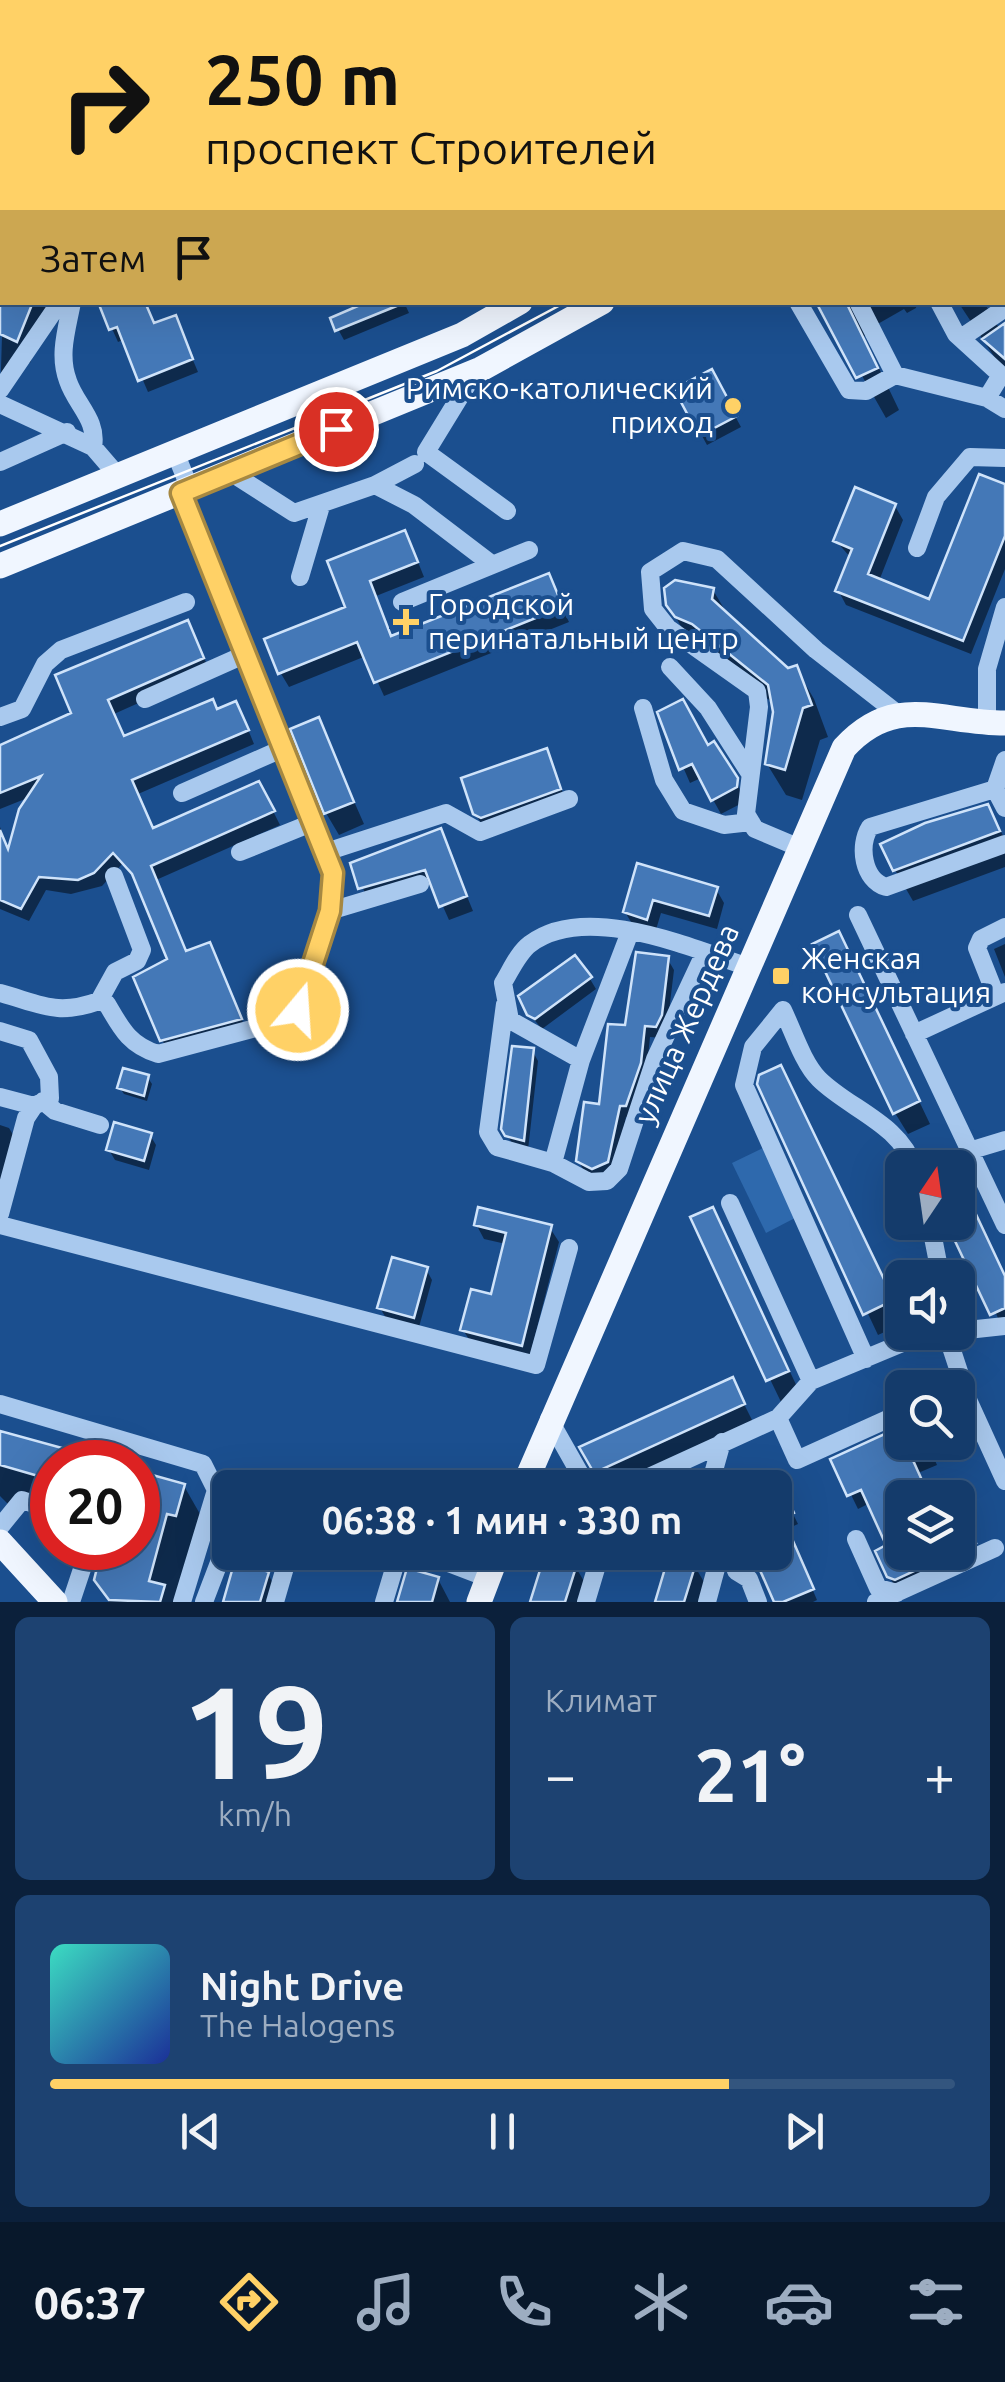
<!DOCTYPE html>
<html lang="ru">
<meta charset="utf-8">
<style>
:root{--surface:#143b6b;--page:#1d4271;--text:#f1f3f6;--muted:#9dadc1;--line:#33557e;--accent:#ffd166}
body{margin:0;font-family:Ubuntu,sans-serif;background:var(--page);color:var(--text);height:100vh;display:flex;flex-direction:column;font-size:38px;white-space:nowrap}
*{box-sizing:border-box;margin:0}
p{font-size:32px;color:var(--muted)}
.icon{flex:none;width:55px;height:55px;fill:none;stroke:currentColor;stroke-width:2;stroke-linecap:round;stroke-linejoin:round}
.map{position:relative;height:1602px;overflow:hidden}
.drawer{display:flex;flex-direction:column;gap:15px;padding:15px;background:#0b203b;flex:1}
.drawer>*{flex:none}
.guide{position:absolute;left:0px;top:0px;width:1005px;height:305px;box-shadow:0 10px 40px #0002,0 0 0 2px var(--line);background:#ffd166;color:#111;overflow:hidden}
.needle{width:65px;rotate:13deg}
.fabs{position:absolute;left:885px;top:1150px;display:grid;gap:20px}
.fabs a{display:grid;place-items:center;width:90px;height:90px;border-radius:15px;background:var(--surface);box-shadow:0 10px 40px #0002,0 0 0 2px var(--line);font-size:50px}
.speed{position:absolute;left:30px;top:1440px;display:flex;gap:20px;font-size:50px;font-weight:700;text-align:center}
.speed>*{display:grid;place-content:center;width:130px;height:130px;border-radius:50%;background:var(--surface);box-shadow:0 10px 40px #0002,0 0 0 2px var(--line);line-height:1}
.speed .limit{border:15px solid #d22;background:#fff;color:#111}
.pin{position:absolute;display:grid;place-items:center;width:85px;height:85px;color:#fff;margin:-42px;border:5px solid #fff;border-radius:50%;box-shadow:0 2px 10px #0007}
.me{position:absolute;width:110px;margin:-55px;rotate:18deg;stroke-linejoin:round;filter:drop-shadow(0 0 8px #0008)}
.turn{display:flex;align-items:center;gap:35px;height:210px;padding:0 40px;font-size:45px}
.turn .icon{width:130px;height:130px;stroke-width:2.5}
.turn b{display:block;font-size:70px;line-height:85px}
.then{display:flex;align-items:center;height:95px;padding:0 40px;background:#0003;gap:20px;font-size:38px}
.big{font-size:75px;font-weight:700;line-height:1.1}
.drawer .card{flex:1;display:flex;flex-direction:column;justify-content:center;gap:15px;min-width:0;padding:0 35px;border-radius:15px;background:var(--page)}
.drawer .dial{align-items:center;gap:0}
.dial b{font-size:130px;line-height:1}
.song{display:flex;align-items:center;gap:30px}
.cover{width:120px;height:120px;border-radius:15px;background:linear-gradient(135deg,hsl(170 70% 55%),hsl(230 70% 35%))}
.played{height:10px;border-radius:5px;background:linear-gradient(90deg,var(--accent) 75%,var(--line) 75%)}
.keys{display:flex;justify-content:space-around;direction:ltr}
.heat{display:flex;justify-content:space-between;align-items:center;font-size:55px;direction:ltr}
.drawer .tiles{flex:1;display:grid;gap:15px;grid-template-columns:1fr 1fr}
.card:last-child{grid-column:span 2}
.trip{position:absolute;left:212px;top:1470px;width:580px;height:100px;border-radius:15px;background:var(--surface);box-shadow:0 10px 40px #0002,0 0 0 2px var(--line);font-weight:700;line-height:100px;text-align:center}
.tab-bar{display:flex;height:160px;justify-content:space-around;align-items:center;background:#08182b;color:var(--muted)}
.tab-bar .icon{width:70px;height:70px}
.tab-bar .on{color:var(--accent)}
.tab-bar b{font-size:45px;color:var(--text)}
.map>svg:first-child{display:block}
.green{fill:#2e69ad}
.shadow{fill:#0007}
.building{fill:#4478b7;stroke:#cfe3fa;stroke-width:2.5}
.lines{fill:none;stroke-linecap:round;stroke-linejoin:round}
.minor{stroke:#a9c9ee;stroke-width:18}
.major{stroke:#f0f6ff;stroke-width:25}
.tram{stroke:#fff;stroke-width:2.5}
.route-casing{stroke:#a68842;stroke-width:25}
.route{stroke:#ffd166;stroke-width:18}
.poi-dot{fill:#ffd166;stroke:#1b4f8f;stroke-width:4}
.labels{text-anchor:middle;stroke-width:8;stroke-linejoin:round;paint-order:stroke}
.poi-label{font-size:30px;fill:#fff;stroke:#1b4f8f;text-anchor:start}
.street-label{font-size:30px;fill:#fff;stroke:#1b4f8f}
</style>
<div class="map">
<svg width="1005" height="1602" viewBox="0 0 1005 1602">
<rect width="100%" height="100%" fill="#1b4f8f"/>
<path class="green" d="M763,1148l32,70 -29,15 -34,-70z"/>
<path class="shadow" d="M185,0h48v2h-48z
M288,0h37l2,2h-39z
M500,0h73l-74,2z
M2,141v112l-2,-1z
M1005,202v57l-3,-5z
M3,302h68l-20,9 -21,52 -13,-5 -17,44z
M100,302l54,24 21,-8 23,54 -50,20 -23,-53 -7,3z
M373,302h31l5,11 -65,27 -11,-20z
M820,302h97l-1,6 -9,5 -3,-4 -35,20 -5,8 35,73 -13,8z
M958,302h26l16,28 5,-2v45z
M711,372l30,55 -34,18 -30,-55z
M1005,486v83l-34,85 -125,-49 -8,-15 13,-32 -15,-17 59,-35 8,14 -24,61 52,21z
M412,547l12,30 -48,19 16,42 160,-51 17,35 -185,74 -18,-40 -77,31 -9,-15 68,-64 -18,-45z
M713,590l16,27 59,54 8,-3 18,31 14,38 -8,3 -18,60 -16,-5 -19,-31 9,-52 -3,-9 -86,-66 -18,-32z
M194,636l16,35 -96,43 11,25 93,-27 25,5 11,27 -116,50 15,36 113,-33 14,28 -124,55 30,74 30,4 31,74 -77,21 -8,-13 8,-80 -31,-77 -17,-19 -20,22 -31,8 -25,-4 -17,31 -29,-12v-82l10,26 20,-56 -30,12v-61l74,-33z
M660,714l47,34 29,31 8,23 -23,12 -20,-36 -11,5z
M318,720l46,104 -25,11 -13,-22z
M546,751l21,52 -83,25 -9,-15z
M987,807l18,32v28l-92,34 -18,-31z
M440,831l33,80 -24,9 -16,-36 -64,19 -16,-39z
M639,866l77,23 8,14 -7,26 -56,-16 -6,20 -21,-6 -9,-15z
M1005,944v33l-11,-28z
M850,956l80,168 -22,10 -13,-21z
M667,958l7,12 -7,58 -4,10 -13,-1 -4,39 -13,41h-7l-12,57 -14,6 -15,-7 -7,-13 50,-132z
M590,979l6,10 -54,40 -20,-24z
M532,1050l6,11 -10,89 -14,-3 -10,-18z
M148,1078l4,6 -5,17 -23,-7 -4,-6z
M760,1084l32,6 110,234 -24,11z
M0,1125l9,3 6,10 -11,43 -4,-1z
M150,1135l6,10 -7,25 -34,-10 -6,-10z
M958,1180l47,97v58l-47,-113z
M693,1219l31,13 76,161 -19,9z
M476,1224l74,4 9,14 -30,117 -57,-15 -9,-14 30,-33 13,-53 -22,-5z
M426,1269l6,11 -13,47 -33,-9 -6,-10z
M732,1380l23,46 -133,62h-17l-22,-39z
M902,1428v14h25l10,23 -19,8 -16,25v54h56l1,-40 23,46 -84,34 -9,-16 1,-29 -20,-44 -12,6 -24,-49z
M0,1431l105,31h-53v51l-31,-8 -6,6 -15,-15z
M138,1472l46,14 24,42 -30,74h-69l-13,-22 9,-32h33z
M776,1480l22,44 -11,5 30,71 -4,2h-37l-1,-114h-15z
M694,1565l13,22 -4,15h-46z
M575,1566l13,22 -4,14h-51z
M268,1574l12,22 -1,6h-54z
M438,1579l12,23h-51z"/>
<path class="building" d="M0,302h33l-16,40 -17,-8z
M98,302h47l9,21 22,-8 17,44 -55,22 -21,-54 -8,3z
M367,302l37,1 -69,28 -5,-13z
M816,302h30l32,66 -22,10z
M1005,323v36l-23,-20z
M712,369l25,47 -38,20 -25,-47z
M979,474l26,10v52l-42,105 -128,-50 17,-42 -19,-8 22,-54 41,17 -28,70 61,25z
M405,530l13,32 -48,19 21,55 158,-63 14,34 -189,76 -17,-41 -79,32 -14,-35 81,-32 -18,-46z
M675,580l39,8 -2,11 76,69 9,-3 15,40 -9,3 -18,62 -20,-6 8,-52 -5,-27 -76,-61 -17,-7 -9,-12 -2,-17z
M188,620l16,38 -96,42 16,36 89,-37 4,10 19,-8 13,29 -117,50 21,48 106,-47 16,30 -124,55 35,85 24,-9 32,77 -82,22 -27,-64 34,-18 -35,-85 -19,-21 -19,20 -16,7 -39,-3 -18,32 -21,-9v-70l8,19 11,-40 22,-33 -41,17v-48l71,-32 -16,-38z
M683,699l25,46 6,-4 24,37 -1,9 -26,14 -19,-37 -13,6 -22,-58z
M319,717l35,85 -30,12 -34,-85z
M547,748l14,41 -80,29 -8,-4 -12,-36z
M988,804l12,27 -107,40 -13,-27 45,-21z
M441,828l26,68 -28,11 -14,-37 -67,19 -8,-26z
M637,863l81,24 -9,29 -56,-16 -6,20 -24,-8z
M839,931l81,170 -27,13 -81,-170z
M636,952l33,4 -7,59 -6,12 -11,-1 -4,37 -15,43h-6l-12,56 -16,7 -16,-8 8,-59 15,2 9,-80 17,1z
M575,955l17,22 -57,42 -8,-4 -9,-19z
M512,1046l22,2 -10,93 -19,-5 -4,-7z
M781,1065l113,235 -31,15 -106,-231 2,-9z
M123,1068l26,7 -5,21 -27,-8z
M114,1122l38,11 -8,28 -38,-11z
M958,1176l47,100v32l-15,7 -44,-93h12z
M478,1207l74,18 -30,121 -62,-16 11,-41 20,5 15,-61 -32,-8z
M713,1207l76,164 -23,10 -76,-164z
M392,1257l36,10 -14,51 -37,-10z
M733,1377l12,27 -151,69 -15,-26z
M902,1426v16h45l-35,16 18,40h-28v54h53l-60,28 -8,-3 -12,-26 11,-6 -25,-55 -14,6 -17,-37z
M0,1431l102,28v3h-50v18l-52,-15z
M138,1471l47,13 -9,32 -9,-2 -18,67 16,4 -5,17 -51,-2 -15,-20 8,-32h36z
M775,1472l19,41 -11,5 31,71 -31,13h-9l-22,-50h23z
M958,1503l18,40 -18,8z
M545,1554l32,10 -12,38h-35z
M669,1555l27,8 -12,39h-29z
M235,1560l34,12 -9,30h-37z
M407,1568l32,9 -7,25h-35z"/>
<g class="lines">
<path class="minor" d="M170,0v2
M329,0v2
M468,0l2,2
M628,0l7,2
M739,0l5,2
M44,2l1,-2
M131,2l1,-2
M388,2v-2
M0,118l2,-7
M1002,147l3,-1
M0,269l2,-3
M72,302c-5,27 -14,53 -4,79 8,24 30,39 25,66
M798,302l51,88 17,1 29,-16 92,23 18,11
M858,302l37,73
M939,302l17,32 45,41 -14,23
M961,338l44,-30
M475,372l-49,80 81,59
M0,390l60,-88
M0,404l93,43 25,29
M175,452l15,37
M0,462l67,-30
M230,472l64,41 81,-28 40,-21
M375,485l39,20 76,58
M181,493l145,359 120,-39 34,19 89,-33
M917,548l19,-51 34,-40 35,1
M300,577l21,-71
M402,602l127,-52
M670,667l38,41 41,64
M145,699l101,-45
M643,708l21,72 19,31 41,14 27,-3
M0,717l22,-8 23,-45 16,-14 125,-48
M987,723v-54l18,-62
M1005,760l-10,29 10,19
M995,789l-125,38c-12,19 -7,53 16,60l119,-43
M182,793l102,-45
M800,848l-45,-19 -9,-15 13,-107 -2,-16 -89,-63 -15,-19 -3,-37 33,-21 34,8 99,91 82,64
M240,852l74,-30
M330,911l90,-27
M858,915l147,310
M0,993c43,12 57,23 99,8l8,3c14,24 22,41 51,50l131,-35 9,-9c16,-51 45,-105 28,-158
M996,996l-19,-48 4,-9 24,-12
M99,1001l16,-29 22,-11 5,-11 -28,-74
M505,1004l-17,128 9,15 56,16 36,19 18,-1 12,-12 36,-110 50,-107
M0,1031l29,9 20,37 1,21 -16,8 -8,12 -26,96
M914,1034l91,-42
M581,1060l49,-128
M0,1097l34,9
M43,1101l12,10 45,14
M969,1151l36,-11
M553,1163l28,-103 -71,-40 -7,-37c8,-13 15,-30 27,-39 55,-42 159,3 218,23
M730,1203l81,178
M930,1222l11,56
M0,1225l536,140 33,-117
M958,1331l47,-5
M946,1332l23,70 36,79
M866,1359l-122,-274 9,-38 30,-37c10,21 20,53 36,69 30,30 82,45 95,89
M0,1404l203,60 13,26 -34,112
M778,1418l19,42 104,-47
M549,1419l39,69
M625,1488l153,-70 33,-37 118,-49
M709,1488l13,-46
M0,1527l22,-27 30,10
M856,1539l22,49 19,5
M246,1552l40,12 -11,38
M420,1552l68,26
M736,1571l13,8 9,23
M71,1602l18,-54
M204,1602l21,-55 5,1
M384,1602l15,-50
M586,1602l15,-50
M707,1602l10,-37 -4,-13
M876,1602l119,-54"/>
<path class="major" d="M1002,29l3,-1
M1002,80l3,-2
M0,524l462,-189 58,-33
M0,566l481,-197 121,-67
M523,1488l321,-740c51,-56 95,-25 161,-25
M0,1542l55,60
M479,1602l19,-50"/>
<path class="tram" d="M1002,61l3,-1
M0,546l437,-175 129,-69"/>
</g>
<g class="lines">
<defs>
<path id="route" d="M298,1010l32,-99 3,-38 -152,-380 155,-64"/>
</defs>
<use href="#route" class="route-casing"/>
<use href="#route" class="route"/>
</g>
<g class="poi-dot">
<circle cx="733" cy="406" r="10"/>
<path d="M401 607h10v10h10v10h-10v10h-10v-10h-10v-10h10z"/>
<rect x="771" y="966" width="20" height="20" rx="5"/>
</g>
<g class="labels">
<g class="poi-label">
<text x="713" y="399" text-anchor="end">Римско-католический<tspan x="713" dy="34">приход</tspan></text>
<text x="428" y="615">Городской<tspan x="428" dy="34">перинатальный центр</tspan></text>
<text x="801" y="969">Женская<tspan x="801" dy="34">консультация</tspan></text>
</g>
<g class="street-label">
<text transform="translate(687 1024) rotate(-66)" y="10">улица Жердева</text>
</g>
</g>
</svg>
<div class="fabs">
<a><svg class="needle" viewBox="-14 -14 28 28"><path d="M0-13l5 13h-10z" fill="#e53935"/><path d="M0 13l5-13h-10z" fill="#9dadc1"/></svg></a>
<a><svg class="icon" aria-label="sound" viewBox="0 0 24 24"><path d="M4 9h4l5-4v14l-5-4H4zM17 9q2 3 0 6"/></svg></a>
<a><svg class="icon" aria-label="search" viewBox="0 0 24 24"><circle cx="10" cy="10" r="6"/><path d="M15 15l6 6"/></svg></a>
<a><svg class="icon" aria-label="layers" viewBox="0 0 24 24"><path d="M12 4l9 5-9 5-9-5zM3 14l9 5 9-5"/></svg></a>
</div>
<div class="speed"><div class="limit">20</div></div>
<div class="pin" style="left:336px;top:429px;background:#d93025"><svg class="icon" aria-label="arrive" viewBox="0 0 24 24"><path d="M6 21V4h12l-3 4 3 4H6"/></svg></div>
<svg class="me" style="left:298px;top:1010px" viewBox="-20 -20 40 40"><circle r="17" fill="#ffd166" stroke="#fff" stroke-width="3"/><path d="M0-11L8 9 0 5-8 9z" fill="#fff"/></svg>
<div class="trip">06:38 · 1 мин · 330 m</div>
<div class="guide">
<div class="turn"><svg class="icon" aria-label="right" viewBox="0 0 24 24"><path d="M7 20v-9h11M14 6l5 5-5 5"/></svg><div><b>250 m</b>проспект Строителей</div></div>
<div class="then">Затем<svg class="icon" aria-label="arrive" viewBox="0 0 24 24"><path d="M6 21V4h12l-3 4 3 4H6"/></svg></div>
</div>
</div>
<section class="drawer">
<div class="tiles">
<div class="card dial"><b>19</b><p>km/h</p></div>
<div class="card"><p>Климат</p>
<div class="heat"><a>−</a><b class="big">21°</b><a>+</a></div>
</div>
<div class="card">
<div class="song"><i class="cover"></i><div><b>Night Drive</b><p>The Halogens</p></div></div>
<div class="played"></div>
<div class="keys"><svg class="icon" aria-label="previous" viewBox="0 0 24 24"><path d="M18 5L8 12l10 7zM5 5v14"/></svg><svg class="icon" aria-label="pause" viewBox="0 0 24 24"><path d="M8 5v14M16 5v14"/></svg><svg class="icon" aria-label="next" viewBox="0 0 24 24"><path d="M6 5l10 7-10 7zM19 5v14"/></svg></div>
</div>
</div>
</section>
<nav class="tab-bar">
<b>06:37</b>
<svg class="icon on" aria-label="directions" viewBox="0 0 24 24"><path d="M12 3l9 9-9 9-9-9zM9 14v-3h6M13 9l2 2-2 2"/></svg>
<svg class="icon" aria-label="music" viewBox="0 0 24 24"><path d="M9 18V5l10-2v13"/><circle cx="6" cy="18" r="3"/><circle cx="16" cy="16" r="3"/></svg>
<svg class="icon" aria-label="phone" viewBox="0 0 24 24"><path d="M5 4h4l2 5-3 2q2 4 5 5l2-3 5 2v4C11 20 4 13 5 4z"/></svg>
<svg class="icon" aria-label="climate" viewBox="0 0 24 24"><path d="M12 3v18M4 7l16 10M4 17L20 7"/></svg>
<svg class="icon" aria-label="car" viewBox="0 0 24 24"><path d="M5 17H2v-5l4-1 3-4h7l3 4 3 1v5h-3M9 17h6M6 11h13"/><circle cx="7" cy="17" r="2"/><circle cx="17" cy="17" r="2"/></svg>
<svg class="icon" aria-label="filters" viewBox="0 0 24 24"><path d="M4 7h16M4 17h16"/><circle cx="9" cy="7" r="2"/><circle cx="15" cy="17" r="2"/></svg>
</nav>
